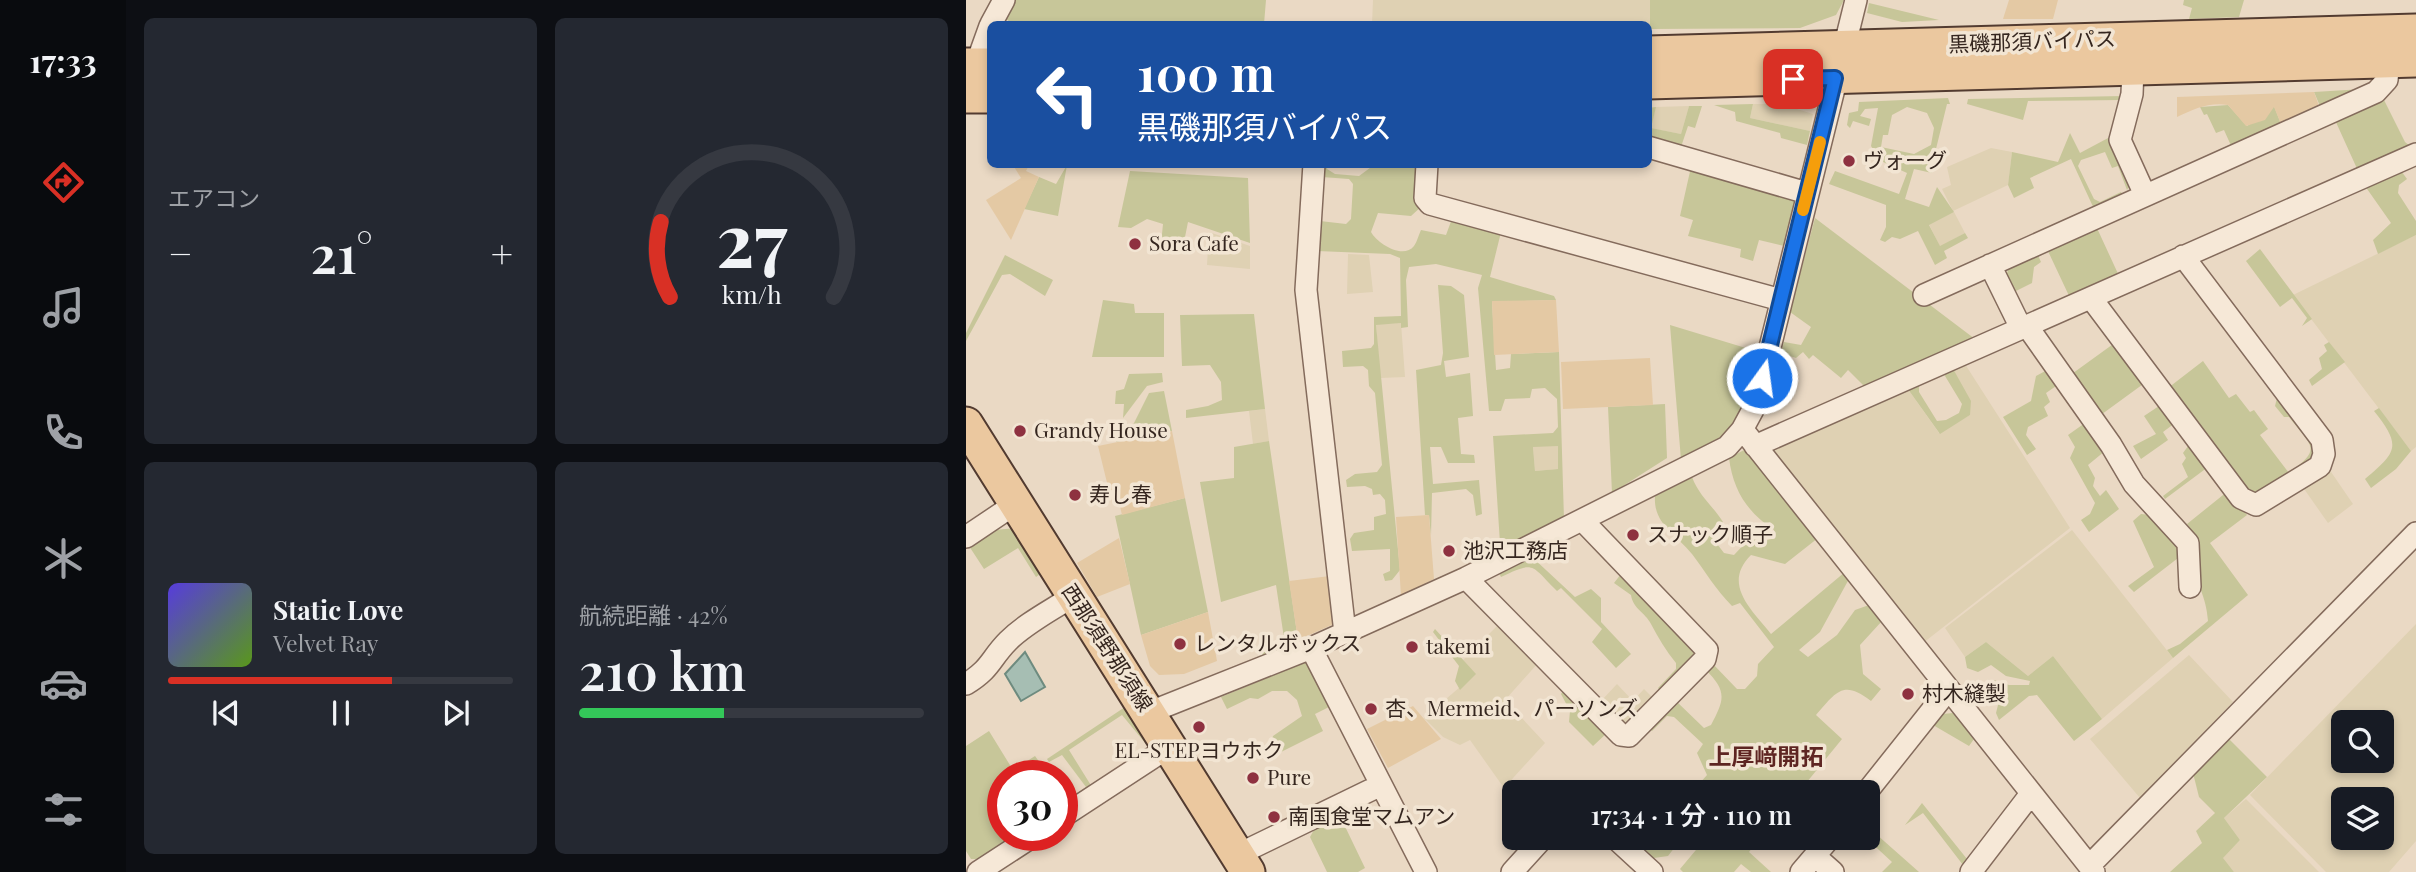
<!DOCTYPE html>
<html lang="ja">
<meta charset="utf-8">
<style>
:root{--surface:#171b24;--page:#242831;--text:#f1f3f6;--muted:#9ea1a6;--line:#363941;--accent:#d93025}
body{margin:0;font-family:"Playfair Display","Noto Sans JP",serif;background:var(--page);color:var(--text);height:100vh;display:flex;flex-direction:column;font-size:26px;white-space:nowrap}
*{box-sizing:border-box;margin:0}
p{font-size:23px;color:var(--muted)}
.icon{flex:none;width:38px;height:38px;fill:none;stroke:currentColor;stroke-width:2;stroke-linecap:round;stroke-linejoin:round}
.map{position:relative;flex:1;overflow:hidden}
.panel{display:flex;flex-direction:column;gap:18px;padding:18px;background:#0d0f14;width:840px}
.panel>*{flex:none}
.hud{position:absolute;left:21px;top:21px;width:665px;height:147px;border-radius:10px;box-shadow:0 4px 10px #0003;background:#1a4fa0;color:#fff;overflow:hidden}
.controls{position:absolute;left:1365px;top:710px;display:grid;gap:14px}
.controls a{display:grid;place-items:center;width:63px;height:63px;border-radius:10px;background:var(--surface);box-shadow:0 4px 10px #0003;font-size:35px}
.speed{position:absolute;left:21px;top:760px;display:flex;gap:14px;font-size:35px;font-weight:700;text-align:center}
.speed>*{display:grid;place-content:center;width:91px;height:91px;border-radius:50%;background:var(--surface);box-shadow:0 4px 10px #0003;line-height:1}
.speed .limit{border:10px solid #d22;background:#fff;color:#111}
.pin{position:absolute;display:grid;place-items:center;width:60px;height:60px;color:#fff;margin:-30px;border-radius:14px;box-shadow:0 4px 10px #0006}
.me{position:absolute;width:77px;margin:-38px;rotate:14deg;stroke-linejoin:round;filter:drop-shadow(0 0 5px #0008)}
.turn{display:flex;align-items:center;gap:24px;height:147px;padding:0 35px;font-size:32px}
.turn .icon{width:91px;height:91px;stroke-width:2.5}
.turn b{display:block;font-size:49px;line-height:60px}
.big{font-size:52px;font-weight:600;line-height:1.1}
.panel .card{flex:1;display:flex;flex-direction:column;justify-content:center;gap:10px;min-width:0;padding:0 24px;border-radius:10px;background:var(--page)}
.panel .dial{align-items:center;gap:0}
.dial svg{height:182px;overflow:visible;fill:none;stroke:var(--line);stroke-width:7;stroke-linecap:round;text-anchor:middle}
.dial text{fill:var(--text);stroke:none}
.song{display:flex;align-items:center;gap:21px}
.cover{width:84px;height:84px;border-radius:10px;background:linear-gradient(135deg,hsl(250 70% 55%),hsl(90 70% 35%))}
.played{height:7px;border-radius:4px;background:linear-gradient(90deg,var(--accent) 65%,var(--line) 65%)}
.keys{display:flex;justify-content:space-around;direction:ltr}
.heat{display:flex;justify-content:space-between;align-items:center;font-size:38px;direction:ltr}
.charge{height:10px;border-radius:5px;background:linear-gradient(90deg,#34c759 42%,var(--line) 0)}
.panel .tiles{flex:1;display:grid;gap:18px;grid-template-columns:repeat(2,1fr)}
.trip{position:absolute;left:536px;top:780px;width:378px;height:70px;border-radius:10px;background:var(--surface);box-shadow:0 4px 10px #0003;font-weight:600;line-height:70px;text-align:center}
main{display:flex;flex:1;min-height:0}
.tabs{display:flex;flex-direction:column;width:126px;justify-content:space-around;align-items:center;background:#090b0e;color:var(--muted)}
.tabs .icon{width:49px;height:49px}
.tabs .selected{color:var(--accent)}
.tabs b{font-size:32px;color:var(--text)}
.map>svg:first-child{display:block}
.farmland{fill:#dfd1b3;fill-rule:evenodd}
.green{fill:#c7c699;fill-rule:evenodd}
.sand{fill:#e4c9a4}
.water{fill:#a6beb3;stroke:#6e8b7f;stroke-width:2}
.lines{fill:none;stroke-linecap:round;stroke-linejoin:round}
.street-casing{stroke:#846b5c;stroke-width:24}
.primary-casing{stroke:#523b30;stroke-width:37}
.street{stroke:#f6e8d7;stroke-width:21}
.primary{stroke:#ebc89f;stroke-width:33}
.route-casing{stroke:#114b97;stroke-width:18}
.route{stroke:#1a73e8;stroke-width:12}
.slow{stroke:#f59e0b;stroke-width:12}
.poi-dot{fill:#8e3140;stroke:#f2e5d3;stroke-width:2.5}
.labels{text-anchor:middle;stroke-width:7;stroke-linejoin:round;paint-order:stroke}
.street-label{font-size:21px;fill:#35261f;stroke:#f2e5d3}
.poi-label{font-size:21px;fill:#35261f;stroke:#f2e5d3;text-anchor:start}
.neighbourhood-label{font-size:23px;font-weight:bold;fill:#5e2522;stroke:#f2e5d3}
</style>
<main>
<nav class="tabs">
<b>17:33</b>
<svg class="icon selected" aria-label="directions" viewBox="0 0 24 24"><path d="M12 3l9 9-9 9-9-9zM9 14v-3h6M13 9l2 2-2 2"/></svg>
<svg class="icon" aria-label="music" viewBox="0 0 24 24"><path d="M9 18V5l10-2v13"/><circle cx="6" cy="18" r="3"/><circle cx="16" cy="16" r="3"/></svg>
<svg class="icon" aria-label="phone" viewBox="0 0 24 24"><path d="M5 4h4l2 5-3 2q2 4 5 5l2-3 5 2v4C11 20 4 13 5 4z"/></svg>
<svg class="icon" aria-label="climate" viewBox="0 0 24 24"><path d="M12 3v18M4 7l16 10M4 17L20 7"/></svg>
<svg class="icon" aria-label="car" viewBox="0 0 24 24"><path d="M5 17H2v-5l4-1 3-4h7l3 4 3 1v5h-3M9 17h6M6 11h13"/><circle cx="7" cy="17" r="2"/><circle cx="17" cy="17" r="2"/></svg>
<svg class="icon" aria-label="filters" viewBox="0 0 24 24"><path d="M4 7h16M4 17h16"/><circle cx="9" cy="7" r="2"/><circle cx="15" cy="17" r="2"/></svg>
</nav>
<section class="panel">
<div class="tiles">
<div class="card"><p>エアコン</p>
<div class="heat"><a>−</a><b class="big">21°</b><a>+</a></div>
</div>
<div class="card dial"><svg viewBox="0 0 100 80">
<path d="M14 69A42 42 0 1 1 86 69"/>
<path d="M14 69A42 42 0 0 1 10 36" stroke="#d93025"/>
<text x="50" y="56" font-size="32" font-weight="700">27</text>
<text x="50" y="72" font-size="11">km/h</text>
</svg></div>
<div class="card">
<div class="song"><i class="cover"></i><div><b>Static Love</b><p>Velvet Ray</p></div></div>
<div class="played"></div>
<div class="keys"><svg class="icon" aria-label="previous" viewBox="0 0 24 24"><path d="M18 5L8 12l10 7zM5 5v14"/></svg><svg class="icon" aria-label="pause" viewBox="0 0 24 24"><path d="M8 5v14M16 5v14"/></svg><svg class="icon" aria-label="next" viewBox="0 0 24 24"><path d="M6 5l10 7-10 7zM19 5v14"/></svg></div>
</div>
<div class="card"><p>航続距離 · 42%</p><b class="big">210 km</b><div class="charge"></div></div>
</div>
</section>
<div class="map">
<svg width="1450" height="872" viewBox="0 0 1450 872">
<rect width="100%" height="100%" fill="#ead9c4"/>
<path class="farmland" d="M407,0h277v29l-2,-5h-276z
M787,104h28l32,10 -3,17 -60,-13z
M723,106l-8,28 -31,-6 6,-21z
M1025,148l21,4 -4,33 -55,26 -11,-22 9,-4 -4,-18z
M988,212l11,21 -25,14 -11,-23z
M243,232l41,14v23l-43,-4z
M1450,235v212l-5,4 -118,-156z
M382,254l21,1 4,37 -26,2z
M435,323l4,54 -25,1 -4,-54z
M997,361l107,167 -147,115 -156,-193 138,-65 34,48 31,-18 -18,-48z
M299,409l4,32 -16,3 -4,-33z
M592,445v24l-23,2 -2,-25z
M1363,469l24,35 -25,19 -26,-37z
M1106,530l101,128 -71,61 -49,-63 -25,20 -42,-34 -21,15 -20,-29z
M534,623l39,39 -34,38 40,43 -41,45 -34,-48 -10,5 -17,-8 -19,-19 51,-44 -12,-14z
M1450,624v217l-27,31h-63l-76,-77zM1377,723h39v38h-39zM1377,800h39v38h-39z
M1223,655l44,47 -93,96 -50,-59z
M651,684l16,17 11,-12 10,10 -24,25 -6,1 -20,-18 -2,-7z
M1280,799l73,73h-85l-12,-14 18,-18 -16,-22z"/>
<path class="green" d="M46,0h254l-2,24h-251l-10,-7z
M684,0h194l-8,15 -36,13 -150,1z
M1218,0h60l-5,17 -50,2 3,-11 -9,-3z
M903,3l70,17 -37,2 -35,-9z
M1397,89l-130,61 -9,-20 -8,3 -9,-19 -3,1 -4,-8 28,-2 19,21 27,-20 7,18 39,-18 -6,-14z
M1157,96l-1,4 -94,1 -5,19 -56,-16 1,-5z
M982,98l2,6h-3l-12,49 9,9 -11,4 -1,7 -18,-4 -9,30 24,8 8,-20 17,25 -25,13 11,21 25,-13 3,5 -24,13 3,7 -12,7 -17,-34 -18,8 -8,-2 -7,5 -5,-2 6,-13v-22l-57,-21 6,-13 64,23 8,-21 -26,-12 -10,-15 7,-38 -13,1 -5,7 11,3 -2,7 -16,-5 -3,7 -3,-3 2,-12 9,-2 1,-9zM941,107l20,6 7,15 -3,17 -17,9 -33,-7 2,-12h5l4,-20z
M1417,98l22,44 5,4 6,-3v4l-57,26 -24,-53z
M787,104l-3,14 60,13 -3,14 -26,-7 -1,-5 -44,-12 -1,-9 -21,-7z
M723,106h13l-7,22 -7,-2 -7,21 -32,-9 -1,-30 8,-1 -5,21 30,6z
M1104,133l10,20 30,-16 20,48 -3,5 -9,-24 -6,2 -7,-16 -24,8 -3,6 16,33 6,3 21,-10 2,3 -28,16 -24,-52 -41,19 4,10 -20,10 -6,-13 4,-33 46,10z
M101,165l-9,51 -34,-7 15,-32 17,7z
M357,165h5l-1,4 8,5 24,2 15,-11h47l1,41 -11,10 -33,-3 -7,19c6,11 32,28 43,14 3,-4 5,-12 7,-16l25,5 7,-19 49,12 -12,49 64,19 2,4 -64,2 4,68 14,-2 1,-14 48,-2 5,167 -58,27 -6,-3 -7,-107 60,-3 5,-6 -1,-28 -12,-11 -13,1 -2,9 -25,1 -4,12h-12l-11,-123 4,-13 -46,-11 -27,3 -3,13 2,47 -7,1v-5l-25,2 24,245 -8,10 -7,1 -2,-7 7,-3v-22l-38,2 -2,-12 4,-6 20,-3v-13l12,-3 -1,-14 -5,-6 -7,1 -1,-6 -7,-3 -18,1 -1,-7 9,-6 22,-2 5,-7 -7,-72 -6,-7 -1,-16 -5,-4 -20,1 -1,-16 29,-3 3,-4v-27l27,-1 -1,-58 -10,-4 -73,-3 3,-30 26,3 5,-5 2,-35 -4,-5 -27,-2zM592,446v23l-23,2 -2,-24z
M725,167l104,31 -11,48 -25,-6 -6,21 -13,-4 1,-8 -53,-13 5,-16 -13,-4z
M1433,168l8,11 -8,6 -1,8 18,28v14l-38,19 -5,-14 18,-17 -26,-37z
M164,171l118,7 2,65 -62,-21 -5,25 -22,-3 2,-20 -16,-5 -16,9 -13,-1z
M849,218l160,121 -110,48 -17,-17 -7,8 -28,-23 -4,4 -6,-7 -7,6 -6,-2 -10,18 -6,1 10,-33 17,3 10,-18 -21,-15z
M1130,226l24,52 -49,22 -24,-51z
M1294,249l52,70 -10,7 5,-8 -15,-20 -12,9 -34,-46z
M1071,253l4,9 -7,5 -2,16 -20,10 -7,-15 4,-10z
M39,255l48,25 -8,16 -35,-22 -8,1 -36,66v-8z
M472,285l13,1 13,9 5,62 -25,4 2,16 24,-4 3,43 -15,2 3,36 13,1 1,8h-27l-7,-16h-11l3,37 46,-4 3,34 -6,2 -3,-21 -7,-6 -34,4 -1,43 -2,-21h-4l-9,-145 25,-5 2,-12z
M137,300l31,4 1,9h29v44h-72z
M288,314l11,95 -79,9v-8l22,-4 14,-6 -1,-18 -11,-17 -28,1 -2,-51z
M704,325l89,27c-13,63 -19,80 -78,108z
M1150,342l30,40 -48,35 -29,-41z
M1363,342l16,20 -33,24 -3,-6 13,-11 -3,-11 8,-7 -3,-6z
M1237,361l26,37 7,-4 14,18 4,-2 14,19 -8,6 29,38c34,-25 23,-26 0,-56h-5l-9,-11 2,-8 39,44 -1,19 -62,37 -85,-110z
M986,367l19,34 -1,14 -30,19 -35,-49 26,-7 -12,8v6l18,29 9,-1 13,-7 3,-9 -20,-33z
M1083,369l10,15 -13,9 4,9 -6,5 4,9 -20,11 -2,8 10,14 -9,6 -24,-38 28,-16 5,-25z
M196,373l1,9 -16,4 -24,32 1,-14h-9l1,-13 8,-2 5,-15z
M198,391l8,40 -56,11 2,-11 15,-6 16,-32z
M699,404l2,54 -55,35 -4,-86z
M1196,404l13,19 -12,9 5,8 -27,19 -8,-13 23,-12 -12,-18z
M1413,408l32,43 -15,18 -25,19 -6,-9c32,-27 37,-33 9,-68z
M1119,423l20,28 -17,14 7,13 -2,8 7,10 6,-6 13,19 -30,23 -8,-12 9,-6 5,-11 -25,-45 5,-11 -7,-12z
M303,441l29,199 -38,18 2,-8 22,-12 -8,-53 -55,17 -21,-120 34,-4v-31z
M1225,442l17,25 -43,32 -2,-3 25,-19 -6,-13 4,-6 -3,-5z
M778,450l7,1 67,87 -33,26 -34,-9c-29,29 0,54 20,79l74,-62 4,7 -29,53 -21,18 9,7 29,-22 18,-25 14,-5 13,16 -22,24 3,29 18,15 -10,12c-28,-22 -35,-9 -55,14l26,24 -44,54h-107l16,-18 -10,-22 6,-9 -29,-27 -7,-1 -15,15 -4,-4 27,-27 29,28 7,-3c14,-26 16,-34 -6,-56l7,-6 25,26h8l12,-13 1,-12 16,-17 -34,-44 -8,3c-16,-16 -27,-35 -40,-52 -16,-20 -39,-30 -37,-58l37,-19c7,19 21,29 31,45l-9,18 10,13 10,2 15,-16 15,2 11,-3 -1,-8c-27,-18 -41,-40 -45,-72z
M1262,491l19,24 -37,28 38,52 -75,63 -6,-8 13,-6 28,-23c-2,-34 -20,-41 -9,-80l-12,-17z
M219,498l23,114 -67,23 -26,-119z
M1175,514l10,1 31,35v5l-48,37 -6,-6 26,-19 -21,-46z
M50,528l27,44 -7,5 -18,-29 -34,21 -15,-23 26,-16z
M566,557l43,40 16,-8 10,9v24l30,32 -15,14 -24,-26 10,-13 -41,-41 -4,3c-26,-25 -21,-31 -56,-14l-2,-4z
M655,574l76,76v9l-34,35 -5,-6 18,-19v-6c-10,-12 -18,-26 -25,-39 -6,-12 -18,-15 -20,-29l-17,-12z
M469,629l41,45 -16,16 -5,-9 4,-15 -26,-34z
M1020,642l42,34 25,-20 49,63 -28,22 -37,-46 -8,1 -30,24 -3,-7 2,-8 -13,-20 9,-5 15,5h20l1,-4 -24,-5 -15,-11 -13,7 -11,-4 -2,-11z
M342,661l23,45 -16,8 8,17 -48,24 -5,-8 3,-11 29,-20 -5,-16 -10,-9h-15l-14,8 -8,-1 -23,11 -6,-12z
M599,688l43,44 -15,14 -24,-24 1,-11 -9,-17z
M162,705l19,29 -1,10 -24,-29 -53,35 23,37 -30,20v-4l24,-16 -24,-32 -13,7 -2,-3z
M987,713l21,26 -5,7 -36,-21 10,-11z
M23,731l24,39 22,-14 5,7 -19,12h-18v60h18l-38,24h-12l-5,-8v-105z
M1260,736l41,41 -43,41 16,22 -17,18 11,14h-64l32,-29 -6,-12 19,-18 -16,-16 -6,-24z
M956,803l45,56 -4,6 -40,-52 -18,12z
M374,816l25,52 -7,4h-31l-17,-35 5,-9z
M901,826l52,46h-37l10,-10 -26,-24z
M665,838h51l-14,18 -14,2z
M740,838h54l-11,14 22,20h-20l-10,-8 -7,8h-51l-3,-3z"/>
<path class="sand" d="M1043,0h49l-5,19h-50z
M1348,92l5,14 -38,18 -7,-17 -9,13 -19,6 -18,-21c-19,-3 -34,4 -51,12v-20z
M47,165h16l-3,6 13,6 -28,63 -25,-40 35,-22z
M590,300l3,52 -65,3 -2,-54z
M684,358l3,47 -90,4 -2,-47z
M206,431l13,67 -63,17 -3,-13 -7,1 -14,-57z
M463,515l5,64 -33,17 -5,-79z
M153,538l11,46 -33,13 -20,-34z
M364,576l6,47 -38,17 -9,-59z
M242,612l9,49 -33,13 -25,1 -9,-9 -9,-31z
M447,706l28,33 -53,29 -21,-39z"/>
<path class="water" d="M59,652l20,35 -24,14 -16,-27z"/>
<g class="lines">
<defs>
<path id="street" d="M25,24l13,-24
M10,65l14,-39
M1167,69l-1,25 -12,46 25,55
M682,147l159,46
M348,164l-8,126 39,343
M461,164l-2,34 5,6 351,96
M1024,265l31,63
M958,295l452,-203 11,-12 2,-19
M1125,298l150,200 15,7 64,-39 4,-12 -2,-14 -139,-184
M1061,326l84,119 23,39 54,59 2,44
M781,435l347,437
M789,446l661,-292
M0,537l49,-33
M500,578l155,157 8,1 76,-77 2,-9 -124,-129
M345,648l115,224
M0,684c26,-16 24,-25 42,-43 18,-18 44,-31 65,-45
M182,713l163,-65 155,-70 261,-131 15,-17 14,-26 100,-404
M900,793l82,-103
M96,817l107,-70
M649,838l37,34
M271,855l144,-70
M849,856l18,16
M1123,866l327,-333
M12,872l57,-37
M546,872l31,-34
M835,872l29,-34
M1005,872l59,-77"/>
<path id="primary" d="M682,53l768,-22
M0,65h24
M682,82l768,-22
M0,96h24
M0,424l282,448"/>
</defs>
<use href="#street" class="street-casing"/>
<use href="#primary" class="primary-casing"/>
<use href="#street" class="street"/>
<use href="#primary" class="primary"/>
</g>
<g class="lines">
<defs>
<path id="route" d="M796,378l73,-300 -42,1"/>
</defs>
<use href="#route" class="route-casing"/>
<use href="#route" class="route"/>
<path class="slow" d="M837,210l17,-68"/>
</g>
<g class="poi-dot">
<circle cx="883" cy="161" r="7"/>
<circle cx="169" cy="244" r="7"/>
<circle cx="54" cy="431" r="7"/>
<circle cx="109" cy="495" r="7"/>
<circle cx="667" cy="535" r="7"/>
<circle cx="483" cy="551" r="7"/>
<circle cx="214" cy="644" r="7"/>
<circle cx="446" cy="647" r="7"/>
<circle cx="942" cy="694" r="7"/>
<circle cx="405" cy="709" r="7"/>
<circle cx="233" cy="727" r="7"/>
<circle cx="287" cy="778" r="7"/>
<circle cx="308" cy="817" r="7"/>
</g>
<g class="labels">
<g class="street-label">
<text transform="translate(1066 42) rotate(-2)" y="7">黒磯那須バイパス</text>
<text transform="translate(141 648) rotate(57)" y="7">西那須野那須線</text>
</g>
<g class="poi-label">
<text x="897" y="168">ヴォーグ</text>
<text x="183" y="251">Sora Cafe</text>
<text x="68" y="438">Grandy House</text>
<text x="123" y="502">寿し春</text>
<text x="681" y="542">スナック順子</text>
<text x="497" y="558">池沢工務店</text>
<text x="228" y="651">レンタルボックス</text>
<text x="460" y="654">takemi</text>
<text x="956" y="701">村木縫製</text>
<text x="419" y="716">杏、Mermeid、パーソンズ</text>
<text x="233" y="758" text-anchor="middle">EL-STEPヨウホク</text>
<text x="301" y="785">Pure</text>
<text x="322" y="824">南国食堂マムアン</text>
</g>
<g class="neighbourhood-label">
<text x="800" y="765">上厚﨑開拓</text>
</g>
</g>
</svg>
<div class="controls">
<a><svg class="icon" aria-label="search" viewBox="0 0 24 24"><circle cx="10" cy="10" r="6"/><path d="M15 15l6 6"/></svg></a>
<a><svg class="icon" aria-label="layers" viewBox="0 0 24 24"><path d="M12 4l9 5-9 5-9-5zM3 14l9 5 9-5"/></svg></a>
</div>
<div class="speed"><div class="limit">30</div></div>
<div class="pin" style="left:827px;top:79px;background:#d93025"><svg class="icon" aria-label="arrive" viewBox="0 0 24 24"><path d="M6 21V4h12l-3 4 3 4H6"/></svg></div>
<svg class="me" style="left:796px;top:378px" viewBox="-20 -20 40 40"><circle r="17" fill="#1a73e8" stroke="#fff" stroke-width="3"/><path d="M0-11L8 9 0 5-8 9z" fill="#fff"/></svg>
<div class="trip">17:34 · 1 分 · 110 m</div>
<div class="hud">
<div class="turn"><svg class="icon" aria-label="left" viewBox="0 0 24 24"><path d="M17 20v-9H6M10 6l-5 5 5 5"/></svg><div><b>100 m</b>黒磯那須バイパス</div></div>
</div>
</div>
</main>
